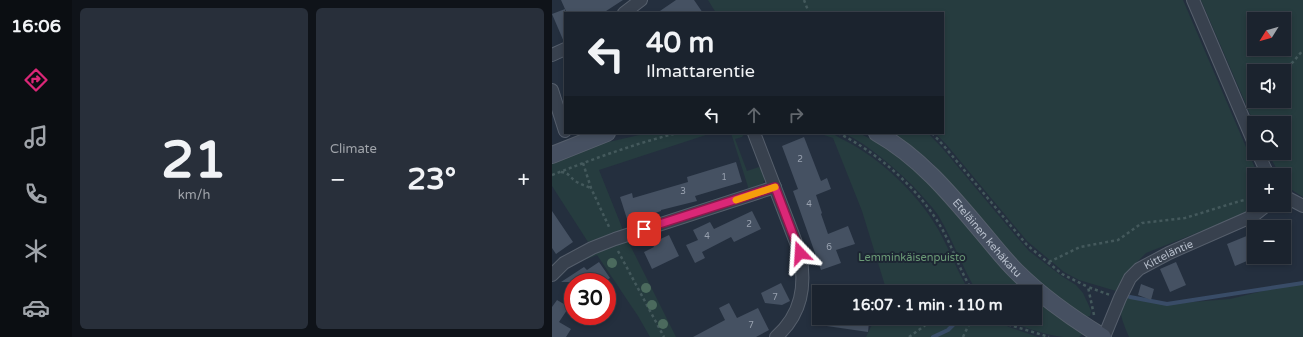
<!DOCTYPE html>
<meta charset="utf-8">
<style>
:root{--surface:#1b232e;--page:#282f3a;--text:#f1f3f6;--muted:#a0a4aa;--line:#39404a;--accent:#db2777}
body{margin:0;font-family:"Varela Round",sans-serif;background:var(--page);color:var(--text);height:100vh;display:flex;flex-direction:column;font-size:15px;white-space:nowrap}
*{box-sizing:border-box;margin:0}
p{font-size:13px;color:var(--muted)}
.icon{flex:none;width:22px;height:22px;fill:none;stroke:currentColor;stroke-width:2;stroke-linecap:round;stroke-linejoin:round}
.map{position:relative;flex:1;overflow:hidden}
.details{display:flex;flex-direction:column;gap:8px;padding:8px;background:#0f1319;width:480px}
.details>*{flex:none}
.hud{position:absolute;left:12px;top:12px;width:380px;height:122px;border-radius:0px;box-shadow:0 2px 6px #0003,0 0 0 1px var(--line);background:#1b232e;color:var(--text);overflow:hidden}
.needle{width:26px;rotate:233deg}
.buttons{position:absolute;left:695px;top:12px;display:grid;gap:8px}
.buttons a{display:grid;place-items:center;width:44px;height:44px;border-radius:0px;background:var(--surface);box-shadow:0 2px 6px #0003,0 0 0 1px var(--line);font-size:20px}
.speed{position:absolute;left:12px;top:273px;display:flex;gap:8px;font-size:20px;font-weight:700;text-align:center}
.speed>*{display:grid;place-content:center;width:52px;height:52px;border-radius:50%;background:var(--surface);box-shadow:0 2px 6px #0003,0 0 0 1px var(--line);line-height:1}
.speed .limit{border:6px solid #d22;background:#fff;color:#111}
.pin{position:absolute;display:grid;place-items:center;width:34px;height:34px;color:#fff;margin:-17px;border-radius:8px;box-shadow:0 2px 6px #0006}
.me{position:absolute;width:44px;margin:-22px;rotate:340deg;stroke-linejoin:round;filter:drop-shadow(0 0 3px #0008)}
.turn{display:flex;align-items:center;gap:14px;height:84px;padding:0 16px;font-size:18px}
.turn .icon{width:52px;height:52px;stroke-width:2.5}
.turn b{display:block;font-size:28px;line-height:34px}
.lanes{display:flex;align-items:center;height:38px;padding:0 16px;background:#0003;justify-content:center;gap:20px;direction:ltr}
.lanes .off{opacity:.35}
.big{font-size:30px;font-weight:800;line-height:1.1}
.details .widget{flex:1;display:flex;flex-direction:column;justify-content:center;gap:6px;min-width:0;padding:0 14px;border-radius:6px;background:var(--page)}
.details .dial{align-items:center;gap:0}
.dial b{font-size:52px;line-height:1}
.heat{display:flex;justify-content:space-between;align-items:center;font-size:22px;direction:ltr}
.details .tiles{flex:1;display:grid;gap:8px;grid-template-columns:repeat(2,1fr)}
.trip{position:absolute;left:260px;top:285px;width:230px;height:40px;border-radius:0px;background:var(--surface);box-shadow:0 2px 6px #0003,0 0 0 1px var(--line);font-weight:800;line-height:40px;text-align:center}
main{display:flex;flex:1;min-height:0}
.dock{display:flex;flex-direction:column;width:72px;justify-content:space-around;align-items:center;background:#0b0e12;color:var(--muted)}
.dock .icon{width:28px;height:28px}
.dock .selected{color:var(--accent)}
.dock b{font-size:18px;color:var(--text)}
.map>svg:first-child{display:block}
.green{fill:#263c3f;fill-rule:evenodd}
.lines{fill:none;stroke-linecap:round;stroke-linejoin:round}
.stream{stroke:#394c67;stroke-width:4}
.building{fill:#455162}
.street-casing{stroke:#565f6c;stroke-width:14}
.secondary-casing{stroke:#565f6c;stroke-width:18}
.path{stroke:#44595c;stroke-width:2.5;stroke-dasharray:3 3;stroke-linecap:butt}
.street{stroke:#38414e;stroke-width:12}
.secondary{stroke:#465061;stroke-width:16}
.tree{fill:#4b6a5d}
.route-casing{stroke:#8e194d;stroke-width:10}
.route{stroke:#db2777;stroke-width:7}
.slow{stroke:#f59e0b;stroke-width:7}
.labels{text-anchor:middle;stroke-width:4;stroke-linejoin:round;paint-order:stroke}
.number-label{font-size:9px;fill:#98a1af}
.street-label{font-size:11px;fill:#b4bcc9;stroke:#1d2633}
.park-label{font-size:11px;fill:#6b9a76;stroke:#1d2633}
</style>
<main>
<nav class="dock">
<b>16:06</b>
<svg class="icon selected" aria-label="directions" viewBox="0 0 24 24"><path d="M12 3l9 9-9 9-9-9zM9 14v-3h6M13 9l2 2-2 2"/></svg>
<svg class="icon" aria-label="music" viewBox="0 0 24 24"><path d="M9 18V5l10-2v13"/><circle cx="6" cy="18" r="3"/><circle cx="16" cy="16" r="3"/></svg>
<svg class="icon" aria-label="phone" viewBox="0 0 24 24"><path d="M5 4h4l2 5-3 2q2 4 5 5l2-3 5 2v4C11 20 4 13 5 4z"/></svg>
<svg class="icon" aria-label="climate" viewBox="0 0 24 24"><path d="M12 3v18M4 7l16 10M4 17L20 7"/></svg>
<svg class="icon" aria-label="car" viewBox="0 0 24 24"><path d="M5 17H2v-5l4-1 3-4h7l3 4 3 1v5h-3M9 17h6M6 11h13"/><circle cx="7" cy="17" r="2"/><circle cx="17" cy="17" r="2"/></svg>
</nav>
<section class="details">
<div class="tiles">
<div class="widget dial"><b>21</b><p>km/h</p></div>
<div class="widget"><p>Climate</p>
<div class="heat"><a>−</a><b class="big">23°</b><a>+</a></div>
</div>
</div>
</section>
<div class="map">
<svg width="751" height="337" viewBox="0 0 751 337">
<rect width="100%" height="100%" fill="#242f3e"/>
<path class="green" d="M156,0h475l75,175h-4v30h2l-9,8 -101,40 -17,17 -13,21 -37,-11 -15,-8 -37,-31 -81,-97 -11,-11h8v-120h-227z
M649,0h102v197c-9,-6 -19,-10 -19,-22h-4l-12,-22h16v-30h-30zM702,19h30v30h-30zM702,71h30v30h-30z
M96,133h64l-113,37 24,60 -35,12 -36,-56v-22l39,-18z
M179,133h14l-3,4 -7,2 12,32 12,-4c7,5 8,15 0,20 -3,1 -7,2 -10,3z
M266,133c4,0 8,-1 12,0 5,1 9,5 14,7 37,19 73,53 94,89 12,21 19,43 32,63h-83l-25,-81 -29,-73z
M292,133h15l21,11 21,14 16,13 18,19 55,64 36,38h-49c-15,-25 -24,-52 -39,-77 -8,-11 -17,-20 -26,-30 -21,-20 -42,-39 -68,-52z
M340,133h36l15,16 72,86 14,16 34,26 13,8 7,8 6,13 2,5 -1,5 -4,1 -14,-9 -35,-28 -31,-32 -74,-85 -17,-14z
M76,241l48,96h-26l-12,-21 -41,-61 -10,4 -1,-2z
M751,281v56h-174c-8,-20 -11,-22 -4,-43l36,10h6l63,-5z
M483,299l10,9 38,26 -4,3c-5,0 -10,0 -15,0 -15,-1 -47,-11 -59,-19h30z
M323,318h117l17,9 29,10h-172z"/>
<g class="lines">
<path class="stream" d="M578,297l37,7 136,-21
M381,337l15,-7 6,-6"/>
</g>
<path class="building" d="M9,0h62l-20,13h-36l-2,-4v33h-1l-12,-28 13,-5z
M124,0h18l9,13h-46z
M252,137l17,44 6,-3 4,11 -15,6 6,18 -1,1 7,20 20,-8 7,18 -19,6 5,13 -20,7 -28,-79 5,-2 -16,-43z
M184,162l6,20 -47,14 2,5 -36,9v1l-33,11 -8,-25 12,-4 1,5 55,-16 -1,-5z
M0,211l21,31 -17,12 -4,-6z
M200,211l9,18 -27,13 -3,-5 -29,15 3,6 -10,5 -9,-18 12,-5 -5,-10 17,-8 4,7z
M702,233v25l-19,8 -8,-22z
M117,235l10,21 -27,13 -8,-17 10,-5 -2,-4z
M47,262l11,16 -6,4h-43l23,-15 3,3z
M624,262l10,23 -16,7 -10,-23z
M229,283l9,18 -8,4 -17,-2 -4,-10z
M589,284l13,5 -3,11 -13,-5z
M5,300l12,7 -10,15 12,7 -5,8h-14v-30z
M177,303l8,15 21,-10 11,22 -13,7h-63l32,-17 -6,-12z
M261,318h25l31,4 -1,10 -55,-8z"/>
<g class="lines">
<defs>
<g id="street">
<path d="M641,0l61,143"/>
<path d="M72,13l17,-13"/>
<path d="M0,55l13,-6"/>
<path d="M0,90l13,41"/>
<path d="M202,133l46,120c6,33 2,61 -24,84"/>
<path d="M706,153l10,22"/>
<path d="M732,196l19,10"/>
<path d="M0,275l12,-12 28,-15 23,-9 160,-52"/>
<path id="s1" d="M552,337l16,-39 10,-20 9,-9 30,-16 84,-37 14,-11"/>
</g>
<g id="secondary">
<path id="s2" d="M325,133c46,26 78,67 111,106 9,11 18,22 28,32 26,26 56,47 87,66"/>
<path d="M0,155l55,-22"/>
</g>
</defs>
<use href="#street" class="street-casing"/>
<use href="#secondary" class="secondary-casing"/>
<path class="path" d="M252,0l5,13
M730,71l11,-9 10,-12
M286,133c39,19 81,56 103,94 12,21 19,44 32,65
M380,133l12,13 83,99 35,29 26,13
M31,163l8,25 19,41
M9,172c8,1 8,4 14,9 5,3 10,5 16,7
M0,175c41,-16 82,-31 125,-42
M66,251l46,86
M497,262l31,-15 38,-7 24,-17 43,-5 55,-17 14,-3
M542,315l-6,-28 22,8
M446,318l12,7 39,12
M357,337l26,-19
M411,337l9,-19"/>
<use href="#street" class="street"/>
<use href="#secondary" class="secondary"/>
</g>
<g class="tree">
<circle cx="60" cy="263" r="5"/>
<circle cx="94" cy="288" r="5"/>
<circle cx="100" cy="305" r="5"/>
<circle cx="111" cy="324" r="5"/>
</g>
<g class="lines">
<defs>
<path id="route" d="M92,229l131,-42 25,66"/>
</defs>
<use href="#route" class="route-casing"/>
<use href="#route" class="route"/>
<path class="slow" d="M184,200l39,-13"/>
</g>
<g class="labels">
<g class="number-label">
<text x="248" y="162">2</text>
<text x="172" y="180">1</text>
<text x="131" y="194">3</text>
<text x="257" y="207">4</text>
<text x="197" y="227">2</text>
<text x="155" y="239">4</text>
<text x="277" y="250">6</text>
<text x="223" y="300">7</text>
<text x="199" y="328">7</text>
</g>
<g class="street-label">
<text dy="4" stroke="none"><textPath href="#s2" startOffset="153">Eteläinen kehäkatu</textPath></text>
<text dy="4" stroke="none"><textPath href="#s1" startOffset="110">Kitteläntie</textPath></text>
</g>
<g class="park-label">
<text x="360" y="261">Lemminkäisenpuisto</text>
</g>
</g>
</svg>
<div class="buttons">
<a><svg class="needle" viewBox="-14 -14 28 28"><path d="M0-13l5 13h-10z" fill="#e53935"/><path d="M0 13l5-13h-10z" fill="#a0a4aa"/></svg></a>
<a><svg class="icon" aria-label="sound" viewBox="0 0 24 24"><path d="M4 9h4l5-4v14l-5-4H4zM17 9q2 3 0 6"/></svg></a>
<a><svg class="icon" aria-label="search" viewBox="0 0 24 24"><circle cx="10" cy="10" r="6"/><path d="M15 15l6 6"/></svg></a>
<a>+</a>
<a>−</a>
</div>
<div class="speed"><div class="limit">30</div></div>
<div class="pin" style="left:92px;top:229px;background:#d93025"><svg class="icon" aria-label="arrive" viewBox="0 0 24 24"><path d="M6 21V4h12l-3 4 3 4H6"/></svg></div>
<svg class="me" style="left:248px;top:253px" viewBox="-20 -20 40 40"><path d="M0-17L14 15 0 8-14 15z" fill="#db2777" stroke="#fff" stroke-width="4"/></svg>
<div class="trip">16:07 · 1 min · 110 m</div>
<div class="hud">
<div class="turn"><svg class="icon" aria-label="left" viewBox="0 0 24 24"><path d="M17 20v-9H6M10 6l-5 5 5 5"/></svg><div><b>40 m</b>Ilmattarentie</div></div>
<div class="lanes"><svg class="icon" aria-label="left" viewBox="0 0 24 24"><path d="M17 20v-9H6M10 6l-5 5 5 5"/></svg><svg class="icon off" aria-label="ahead" viewBox="0 0 24 24"><path d="M12 20V5M6 11l6-6 6 6"/></svg><svg class="icon off" aria-label="right" viewBox="0 0 24 24"><path d="M7 20v-9h11M14 6l5 5-5 5"/></svg></div>
</div>
</div>
</main>
